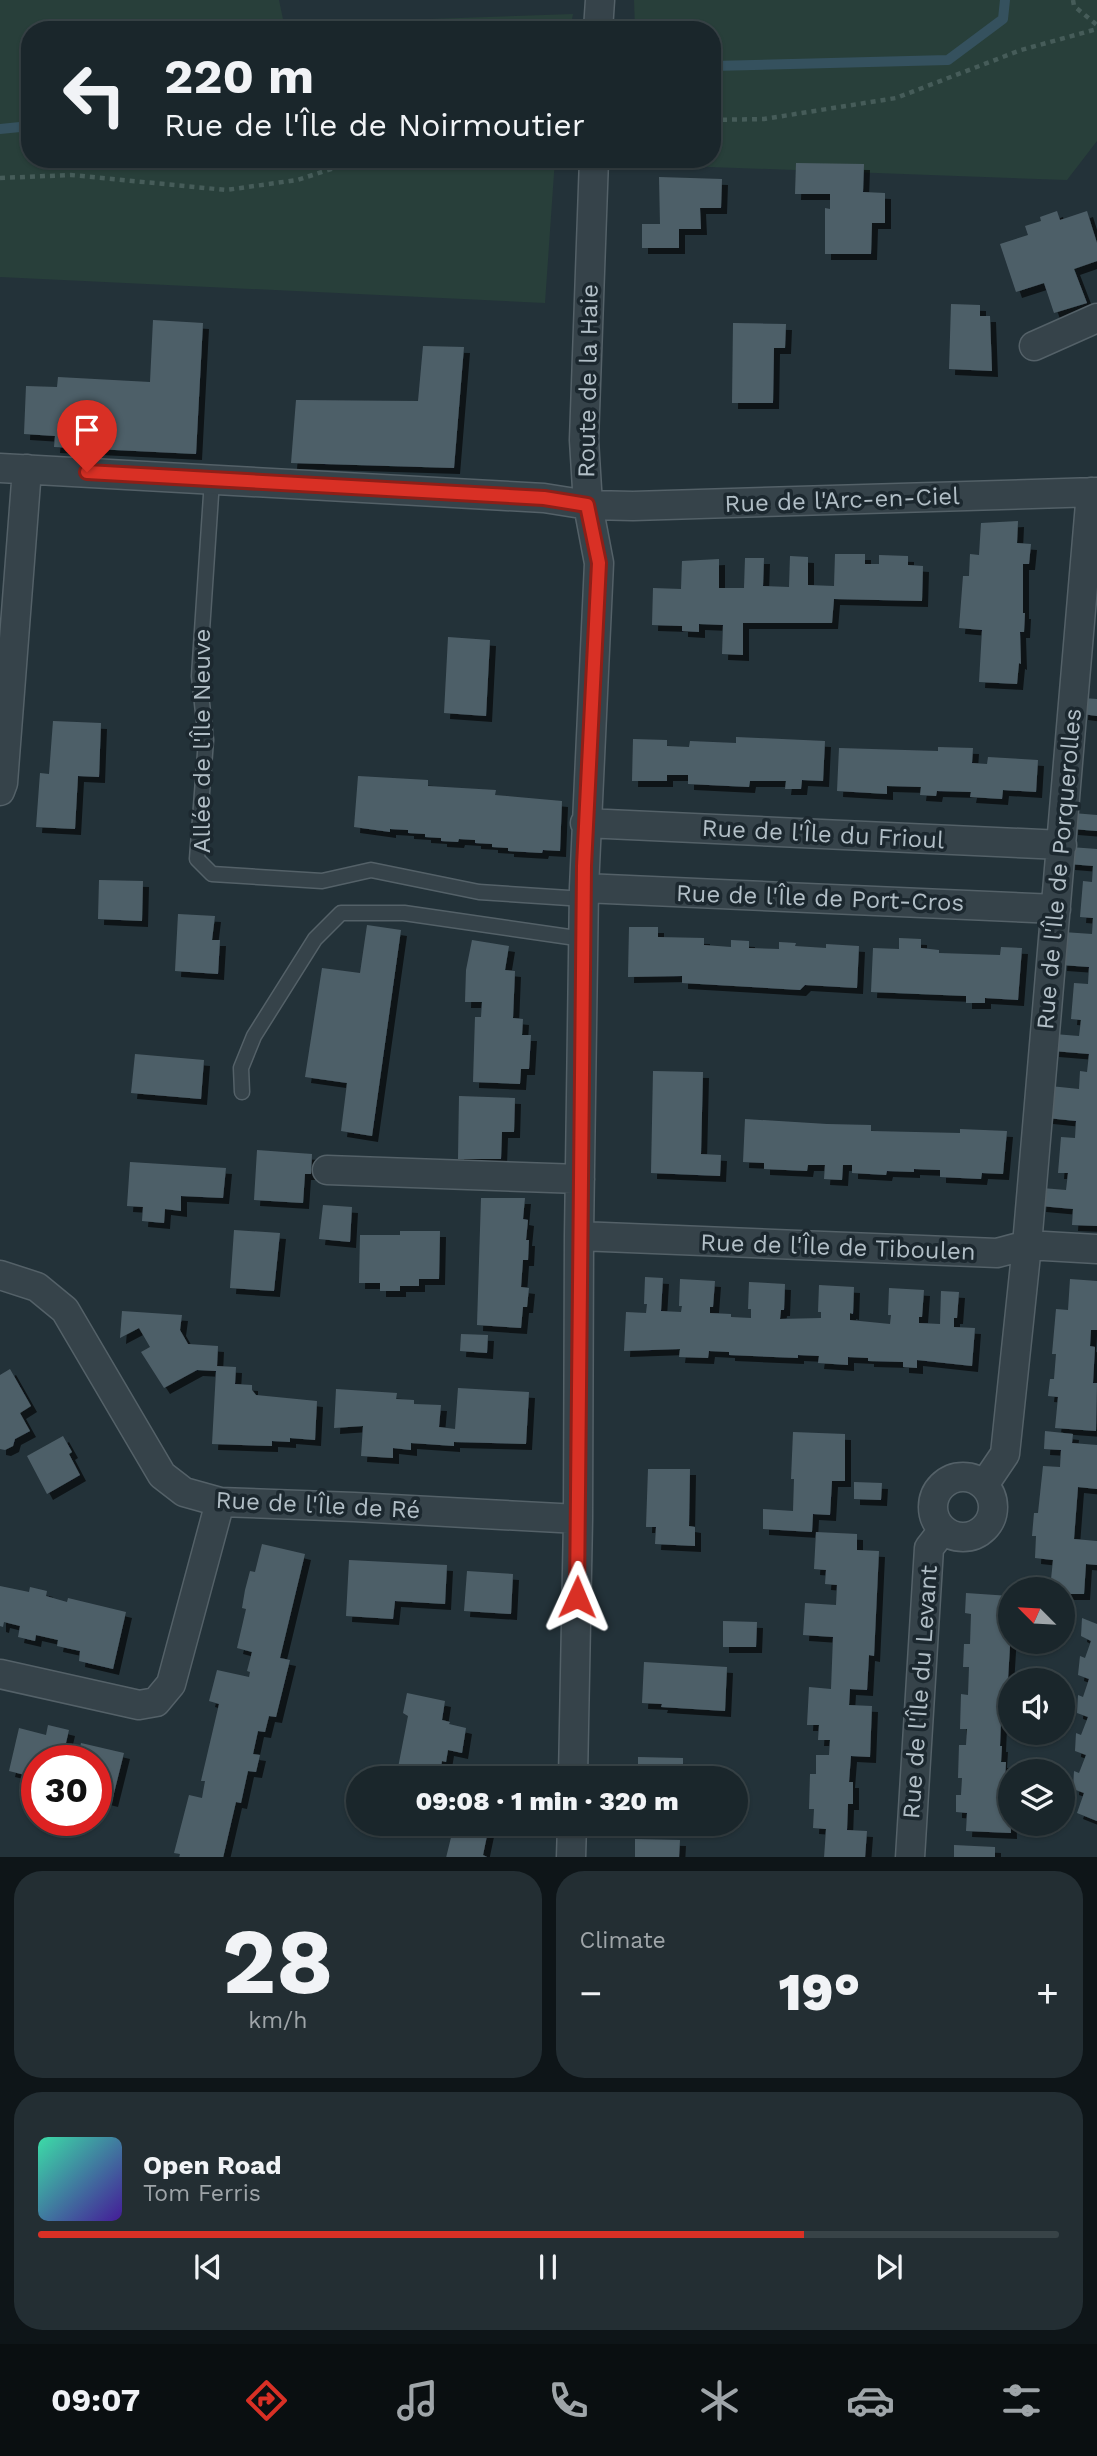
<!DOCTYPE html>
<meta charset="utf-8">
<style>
:root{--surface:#1a262b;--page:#232e33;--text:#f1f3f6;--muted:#9fa5a9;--line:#384347;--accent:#d93025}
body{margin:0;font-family:"Work Sans",sans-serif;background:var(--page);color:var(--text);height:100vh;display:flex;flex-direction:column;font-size:26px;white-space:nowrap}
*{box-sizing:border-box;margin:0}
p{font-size:23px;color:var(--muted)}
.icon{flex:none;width:38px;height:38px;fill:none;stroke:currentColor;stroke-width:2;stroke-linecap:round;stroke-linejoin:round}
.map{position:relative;height:1857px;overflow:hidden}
.panel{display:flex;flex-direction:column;gap:14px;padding:14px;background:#0e1518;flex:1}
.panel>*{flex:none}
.top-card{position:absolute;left:21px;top:21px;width:700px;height:147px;border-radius:28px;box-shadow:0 2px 5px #0004,0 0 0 2px var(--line);background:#1a262b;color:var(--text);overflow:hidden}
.needle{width:46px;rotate:294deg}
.buttons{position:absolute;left:998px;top:1577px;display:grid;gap:14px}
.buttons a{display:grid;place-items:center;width:77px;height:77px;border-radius:50%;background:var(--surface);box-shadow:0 2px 5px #0004,0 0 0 2px var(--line);font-size:35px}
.speed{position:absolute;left:21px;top:1745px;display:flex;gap:14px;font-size:35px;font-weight:700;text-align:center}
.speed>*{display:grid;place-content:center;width:91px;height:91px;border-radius:50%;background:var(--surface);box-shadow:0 2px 5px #0004,0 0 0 2px var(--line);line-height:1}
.speed .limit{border:10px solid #d22;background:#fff;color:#111}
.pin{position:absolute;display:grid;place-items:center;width:60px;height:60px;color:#fff;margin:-72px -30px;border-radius:50% 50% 50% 0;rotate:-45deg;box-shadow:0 0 7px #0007}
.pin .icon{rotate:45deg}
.me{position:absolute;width:77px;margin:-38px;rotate:1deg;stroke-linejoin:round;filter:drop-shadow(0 0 5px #0008)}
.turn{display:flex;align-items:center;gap:24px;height:147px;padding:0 28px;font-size:32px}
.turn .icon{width:91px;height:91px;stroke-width:2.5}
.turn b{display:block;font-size:49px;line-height:60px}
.big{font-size:52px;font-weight:800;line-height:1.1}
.panel .widget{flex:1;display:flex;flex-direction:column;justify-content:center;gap:10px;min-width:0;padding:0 24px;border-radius:28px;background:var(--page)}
.panel .dial{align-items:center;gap:0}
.dial b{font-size:91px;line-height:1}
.song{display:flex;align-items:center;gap:21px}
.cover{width:84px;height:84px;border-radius:10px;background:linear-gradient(135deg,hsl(160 70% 55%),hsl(260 70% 35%))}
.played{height:7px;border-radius:4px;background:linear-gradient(90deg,var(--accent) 75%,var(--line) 75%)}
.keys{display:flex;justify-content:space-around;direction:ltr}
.heat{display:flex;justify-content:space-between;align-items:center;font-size:38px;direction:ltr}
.panel .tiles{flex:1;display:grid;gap:14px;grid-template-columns:1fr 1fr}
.widget:last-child{grid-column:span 2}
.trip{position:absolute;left:346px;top:1766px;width:402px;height:70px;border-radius:35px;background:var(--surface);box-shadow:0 2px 5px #0004,0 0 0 2px var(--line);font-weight:800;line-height:70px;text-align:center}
.tab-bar{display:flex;height:112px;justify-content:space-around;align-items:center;background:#0a0f11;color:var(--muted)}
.tab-bar .icon{width:49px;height:49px}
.tab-bar .on{color:var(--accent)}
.tab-bar b{font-size:32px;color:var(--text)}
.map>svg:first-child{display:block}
.green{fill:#283f3a}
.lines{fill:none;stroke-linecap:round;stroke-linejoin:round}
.stream{stroke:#35515e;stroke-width:10}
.building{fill:#4e5f68;filter:url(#shadow)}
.lane-casing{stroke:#546168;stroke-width:17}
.street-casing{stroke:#546168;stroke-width:31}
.path{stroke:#465c59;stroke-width:4.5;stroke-dasharray:5 5;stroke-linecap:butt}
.lane{stroke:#36434a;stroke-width:14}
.street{stroke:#36434a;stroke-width:28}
.route-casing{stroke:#8d1f18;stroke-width:18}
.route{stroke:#d93025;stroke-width:12}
.labels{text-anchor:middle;stroke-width:7;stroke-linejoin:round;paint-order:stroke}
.street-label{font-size:24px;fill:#b1bec6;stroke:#1c282f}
</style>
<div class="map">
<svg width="1097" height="1858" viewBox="0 0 1097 1858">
<defs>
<filter id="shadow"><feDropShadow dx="6" dy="6" stdDeviation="0" flood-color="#0009"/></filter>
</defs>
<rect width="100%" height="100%" fill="#233239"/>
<path class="green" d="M0,0h279l5,24 289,-10 -3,16h-540v129h525l-10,144 -545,-26z
M634,0h463v141l-30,39 -438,-16v-5h83v-129h-77z"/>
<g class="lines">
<path class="stream" d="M712,66l236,-6 55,-41 2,-19
M0,129l30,-3"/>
</g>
<path class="building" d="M796,163l68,1 -1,28 22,1v30h-13l-1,31h-46v-46l5,1v-15h-35z
M659,177l63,2 -1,29h-21l1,21h-22v19h-37v-24h18z
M1057,211l3,9 27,-9 10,32v18l-23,8 13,34 -33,10 -10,-30 -28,9 -16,-48 28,-9 -3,-9 16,-5 -1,-4z
M951,304l29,1v11h10l2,55 -43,-2z
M153,320l50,3 -7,131 -142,-7 1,-11 -31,-2 2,-48 31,1 1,-10 92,5z
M733,323l53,1 -1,24h-11l-1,55h-41z
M423,346l41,1 -10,121 -163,-5 5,-63 122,1z
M1018,521l-1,22 14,1 -2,20h-6v49h2l-1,19h-4l1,32 -2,-1 -2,21 -38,-2 3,-52 -23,-2 4,-52h6l1,-22 9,1 2,-32z
M835,554h30v10h14v-9l29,1v9l15,1 -1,35 -88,-2 -2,24h-89v32l-21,-1 1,-29 -24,-1v8l-17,-1v-5l-30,-1 1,-37 28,1 1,-28 37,-2v29h25l1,-30h19l-1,28 26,1 1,-31 18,1v28l26,1z
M448,637l42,3 -4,76 -42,-3z
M1083,698l14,1v17l-15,-2z
M53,721l48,2 -2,54 -21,-1 -3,53 -39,-2 4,-54 9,1z
M736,737l89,4 -2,40 -21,-1 -1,9h-16l1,-8h-36l-1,6 -61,-3v-9h-21v6h-35l1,-42 34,1v6l22,1 1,-6 46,2z
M938,747l35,1 -1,15 15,1 1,-7 50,3 -2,32 -33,-2 -1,9 -32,-2 1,-5 -34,-1 -1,5 -16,-1 1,-8 -34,-1v8l-50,-3 2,-43 99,3z
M358,776l70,4v6l68,4 -1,5 67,6 -2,50 -17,-1 -1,3 -34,-2v-3l-16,-1v-3l-17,-1v-3l-16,-1 -1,3 -17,-1v-3l-16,-1v-3l-17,-1v-3l-18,-1v3l-36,-5z
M1073,813l24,2v16l-25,-2z
M1070,847l27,2v377l-25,-1 1,-16 -33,-3 2,-18 24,2 2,-17h-10l3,-36 14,1 1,-17 -29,-3 3,-32 29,3 1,-18 7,1 2,-18 -36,-3 1,-17 25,2 2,-16 -10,-1 3,-36 14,1 1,-17 -28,-2 2,-33 29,2 1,-16 -13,-1 3,-36 9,1 1,-16 -24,-2z
M99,880l44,1 -1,40 -44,-2z
M178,914l37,2 -3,24h8l-2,34 -43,-3z
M367,925l34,5 -29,206 -31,-5 6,-48 -42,-6 17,-109 38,5z
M629,927h29v10l46,1v7l27,2v-7l18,1v7l30,1v-7l17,1 -1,3 31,2v-4l33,2 -2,42 -52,-3 -5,5 -118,-7v-7l-54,1z
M899,938l22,1v9l18,2v3l61,2 1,-8 21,1 -4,52 -33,-2v5h-19v-7l-95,-4 2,-44 26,1z
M472,940l37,6 -4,24 10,1 -2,47 10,1 -1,16h9l-2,34h-8l-1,15 -47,-2 2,-65h6l1,-15h-17l1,-32z
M135,1054l69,6 -3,39 -70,-6z
M653,1071l50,1 -2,82 20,1 -1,21 -69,-3z
M459,1096l56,2 -1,34h-12l-1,27h-43z
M745,1119l82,5 44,1v6l89,2v-4l47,2 -4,43 -21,-1 -1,6 -41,-2v-7l-26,-1v3l-27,-1 -1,4 -34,-2v-8h-9l-1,15 -18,-1 1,-14h-17l-1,6 -43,-2v-6l-21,-1z
M257,1150l55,4 -1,20h-6l-2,29 -49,-3z
M130,1162l96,6 -3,30 -42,-2v15l-16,-2 -1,14 -22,-2 1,-14 -16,-1z
M481,1198h44l-2,21 5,1 -2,20h3l-1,20h-5l-2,27 8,1 -2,19h-4l-2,21 -44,-3z
M323,1205l29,2 -2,35 -31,-3z
M234,1230l46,3 -6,58 -44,-3z
M400,1231h40l-1,48h-20v7h-19v5h-20v-8h-21l1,-48h40z
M645,1277l18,1 -2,33 20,1 1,-6h-3l1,-27 35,2 -2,26h-3v6l21,1v3l20,1v-9h-3l1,-27 36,2 -1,26h-3l-1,9 41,-1v-6h-3l1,-27 35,2 -1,27 -3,-1v7l40,4 1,-9h-3l1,-27 35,2 -2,27h-3v6l21,1 1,-33 18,1 -2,26h-3v9l21,1 -3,38 -55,-6v8l-14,-1v-5l-35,-1v-3l-20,-1v8l-30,-2 1,-7 -21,-1v3l-69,-3v-3l-20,-1 -1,7 -29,-1 1,-8 -56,2 2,-39 20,1 1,-9h-3z
M1070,1279l27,2v49h-6l-1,16 5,1 -2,36h4l-1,48 -41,-3 3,-31 -10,-1 2,-17h4l2,-25h-4l4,-45 12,1z
M122,1311l60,4 -2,15 8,14 30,2 -1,20 19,1 -1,17 17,1v5l4,5 61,6 -2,39 -25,-2v4l-18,-1v5l-60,-2 4,-73 -19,-1 -33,18 -23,-36 9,-5 -11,-19 -19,10z
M461,1334l27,1 -1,18 -27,-2z
M10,1369l21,37 -11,7 10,18 -15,8 -2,7 -8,4 -5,-1v-74z
M458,1388l71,4 -3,52 -72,-2v4l-43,-3v7l-18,-2v10l-32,-2 2,-30 -29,2 2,-39 61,4 -1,6 18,1v4l27,1 -2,22 16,2z
M1045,1431l28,3 -1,9 25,2v44l-19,-2 -4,52 23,2v24l-11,-1 -2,30h-17v4h-5v-9h-12l3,-29 -18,-2 1,-22h-4l2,-23h4l5,-47 17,1 1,-17 -17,-1z
M793,1432l52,2v47h-13l-2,34 -17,-1 -1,18 -49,-3v-20l30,2 1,-32h-3z
M63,1436l9,16 -3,2 11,21 -33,19 -20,-38z
M648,1469h42l-1,57 6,1v19l-40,-2 1,-17h-10z
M854,1482l28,1 -1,17 -27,-1z
M816,1532l41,2v16l22,1 -5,105 -5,-1 -2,35 -17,-1 -1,16 23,1 -2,51 -19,-1 -2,26h4v22h-5l-1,26 20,1 -2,27h-41l2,-29 -13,-1 1,-19h-5l1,-35h6v-19h13l1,-15h-12l1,-15h-12l2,-38 22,2 2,-52 -30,-2 2,-32 31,2 1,-20 -12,-1 1,-14 -12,-1z
M262,1544l43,10 -25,104 10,2 -14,57 -7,-1 -4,16 -7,-1 -5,23 7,1 -4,17 -8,-1 -7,32 -5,-1 -13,56h-44l1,-4 -6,-1 15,-58 13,3 3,-17h-4l18,-77 -10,-3 8,-31 32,7 1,-5 -3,-1 5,-19 -15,-4 9,-39 -4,-1 3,-18 5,-19 5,1z
M349,1560l98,5 -2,39 -50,-3 -2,18 -47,-3z
M467,1571l46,3 -2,40 -47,-3z
M0,1586l29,6 1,-5 17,4 -1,5 21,6 1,-4 58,14 -13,57 -34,-8 1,-10 -23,-5 1,-6 -22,-5 -1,6 -17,-4 2,-11 -16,-4 -1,5 -3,-1z
M966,1593l44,3v50l-3,50h-5l-2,50h2l-1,16h5l-2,35h6l1,36 -45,-2 1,-18 -11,-1v-17h5l1,-17h-4l1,-33h7l1,-16h-7l1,-35 7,1 1,-28h-6l1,-23h6l1,-30 -6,-1z
M1082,1618l15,6v197l-20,-8 7,-20 -11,-4 1,-18 5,2 7,-18 -11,-4 1,-18 5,2 7,-18 -11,-4 1,-18 5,2 6,-18 -11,-4 2,-19 5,2 6,-17 -10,-5z
M723,1621l34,1 -1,25h-33z
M644,1662l83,5 -2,44 -64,-4 1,-3 -20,-1z
M407,1693l38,8 -3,19 8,2 -1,2 17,4 -4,25 -14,-3 -2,12 -4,-1 -3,17h-43l12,-62 -5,-3z
M48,1725l21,5 -7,30h-25v18l-28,-7 10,-43 27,7z
M81,1743l43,10 -12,48 -16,-4v-37h-19z
M638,1757l45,1v20h-45z
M454,1825l34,6 -5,24 6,3h-43z
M635,1839l45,1 -1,18h-44z
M954,1845l41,2v11h-41z"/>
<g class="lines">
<defs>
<path id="lane" d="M212,480l-13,196 7,64 -9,119 15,15 110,7 49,-11 108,22 105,7
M242,1092l-1,-24 13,-32 61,-97 26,-26h63l179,26"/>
<path id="street" d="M598,30l2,-30
M1034,346l63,-28
M0,468l544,30 44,7 45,1 464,-14
M0,791l3,-8 24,-314
M585,823l477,22
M584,888l472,21
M327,1170l253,9
M579,1236l418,17 30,-8 70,4
M0,1275l37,12 28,23 97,165 22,17 36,10 134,5 224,12
M933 1507a30 30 0 1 1 60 0a30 30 0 1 1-60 0Z
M984,1485l21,-31 22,-209 64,-753
M0,1674l139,31 17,-3 15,-18 49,-182
M573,1778l5,-259 1,-283 5,-348 15,-325 -11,-58 -4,-65 10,-281
M571,1858l1,-34
M910,1858l19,-310 14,-18"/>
</defs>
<use href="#lane" class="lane-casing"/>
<use href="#street" class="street-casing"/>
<path class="path" d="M1073,0l1,6 23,19
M712,120l52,-1 132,-21 125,-48 76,-21
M0,178l71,-3 155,15 71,-10 66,-21"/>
<use href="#lane" class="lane"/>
<use href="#street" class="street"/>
</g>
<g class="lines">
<defs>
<path id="route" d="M87,472l457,26 43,7 12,58 -15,303 -7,731"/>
</defs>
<use href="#route" class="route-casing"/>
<use href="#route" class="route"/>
</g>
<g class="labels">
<g class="street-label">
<text transform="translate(588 381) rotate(-89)" y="8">Route de la Haie</text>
<text transform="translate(842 500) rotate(-2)" y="8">Rue de l'Arc-en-Ciel</text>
<text transform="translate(202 741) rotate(-90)" y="8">Allée de l'Île Neuve</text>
<text transform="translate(823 834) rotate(3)" y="8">Rue de l'Île du Frioul</text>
<text transform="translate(1059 869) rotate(-85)" y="8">Rue de l'Île de Porquerolles</text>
<text transform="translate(820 898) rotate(2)" y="8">Rue de l'Île de Port-Cros</text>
<text transform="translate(838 1247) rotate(2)" y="8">Rue de l'Île de Tiboulen</text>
<text transform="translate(318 1505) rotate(3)" y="8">Rue de l'Île de Ré</text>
<text transform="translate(920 1692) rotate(-86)" y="8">Rue de l'Île du Levant</text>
</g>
</g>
</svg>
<div class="buttons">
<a><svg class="needle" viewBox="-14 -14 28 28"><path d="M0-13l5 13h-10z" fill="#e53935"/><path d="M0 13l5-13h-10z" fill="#9fa5a9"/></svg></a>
<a><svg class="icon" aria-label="sound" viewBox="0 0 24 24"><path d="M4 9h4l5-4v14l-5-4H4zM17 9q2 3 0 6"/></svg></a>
<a><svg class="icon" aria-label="layers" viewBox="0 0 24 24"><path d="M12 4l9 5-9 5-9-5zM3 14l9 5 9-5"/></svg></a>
</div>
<div class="speed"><div class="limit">30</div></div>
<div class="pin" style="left:87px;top:472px;background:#d93025"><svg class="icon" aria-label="arrive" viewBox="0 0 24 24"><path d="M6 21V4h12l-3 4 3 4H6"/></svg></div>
<svg class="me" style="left:577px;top:1597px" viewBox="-20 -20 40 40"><path d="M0-17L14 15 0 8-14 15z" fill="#d93025" stroke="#fff" stroke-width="4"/></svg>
<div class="trip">09:08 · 1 min · 320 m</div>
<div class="top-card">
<div class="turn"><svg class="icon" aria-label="left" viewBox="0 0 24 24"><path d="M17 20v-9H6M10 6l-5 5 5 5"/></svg><div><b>220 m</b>Rue de l'Île de Noirmoutier</div></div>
</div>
</div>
<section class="panel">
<div class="tiles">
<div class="widget dial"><b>28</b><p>km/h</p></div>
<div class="widget"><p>Climate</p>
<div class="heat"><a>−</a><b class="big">19°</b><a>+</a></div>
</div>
<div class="widget">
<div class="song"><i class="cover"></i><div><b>Open Road</b><p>Tom Ferris</p></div></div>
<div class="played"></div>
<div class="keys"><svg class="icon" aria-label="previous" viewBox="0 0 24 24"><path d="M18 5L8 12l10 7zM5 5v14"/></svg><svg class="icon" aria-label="pause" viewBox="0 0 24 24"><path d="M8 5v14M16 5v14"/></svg><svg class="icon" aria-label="next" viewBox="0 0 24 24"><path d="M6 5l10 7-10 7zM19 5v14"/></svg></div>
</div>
</div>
</section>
<nav class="tab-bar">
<b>09:07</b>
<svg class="icon on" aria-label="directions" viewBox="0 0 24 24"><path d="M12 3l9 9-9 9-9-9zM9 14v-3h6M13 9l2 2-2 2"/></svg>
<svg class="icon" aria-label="music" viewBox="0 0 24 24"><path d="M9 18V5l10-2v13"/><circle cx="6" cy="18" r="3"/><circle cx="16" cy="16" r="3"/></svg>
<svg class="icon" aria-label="phone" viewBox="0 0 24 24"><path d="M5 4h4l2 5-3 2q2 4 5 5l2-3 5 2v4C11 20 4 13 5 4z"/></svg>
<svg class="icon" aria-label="climate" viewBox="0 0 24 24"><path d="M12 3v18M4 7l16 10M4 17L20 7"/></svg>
<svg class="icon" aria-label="car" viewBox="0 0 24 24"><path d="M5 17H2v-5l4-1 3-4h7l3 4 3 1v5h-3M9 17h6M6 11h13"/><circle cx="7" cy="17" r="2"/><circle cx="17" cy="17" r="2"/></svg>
<svg class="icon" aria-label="filters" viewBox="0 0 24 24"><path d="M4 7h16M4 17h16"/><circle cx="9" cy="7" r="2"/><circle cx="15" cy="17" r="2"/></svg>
</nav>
